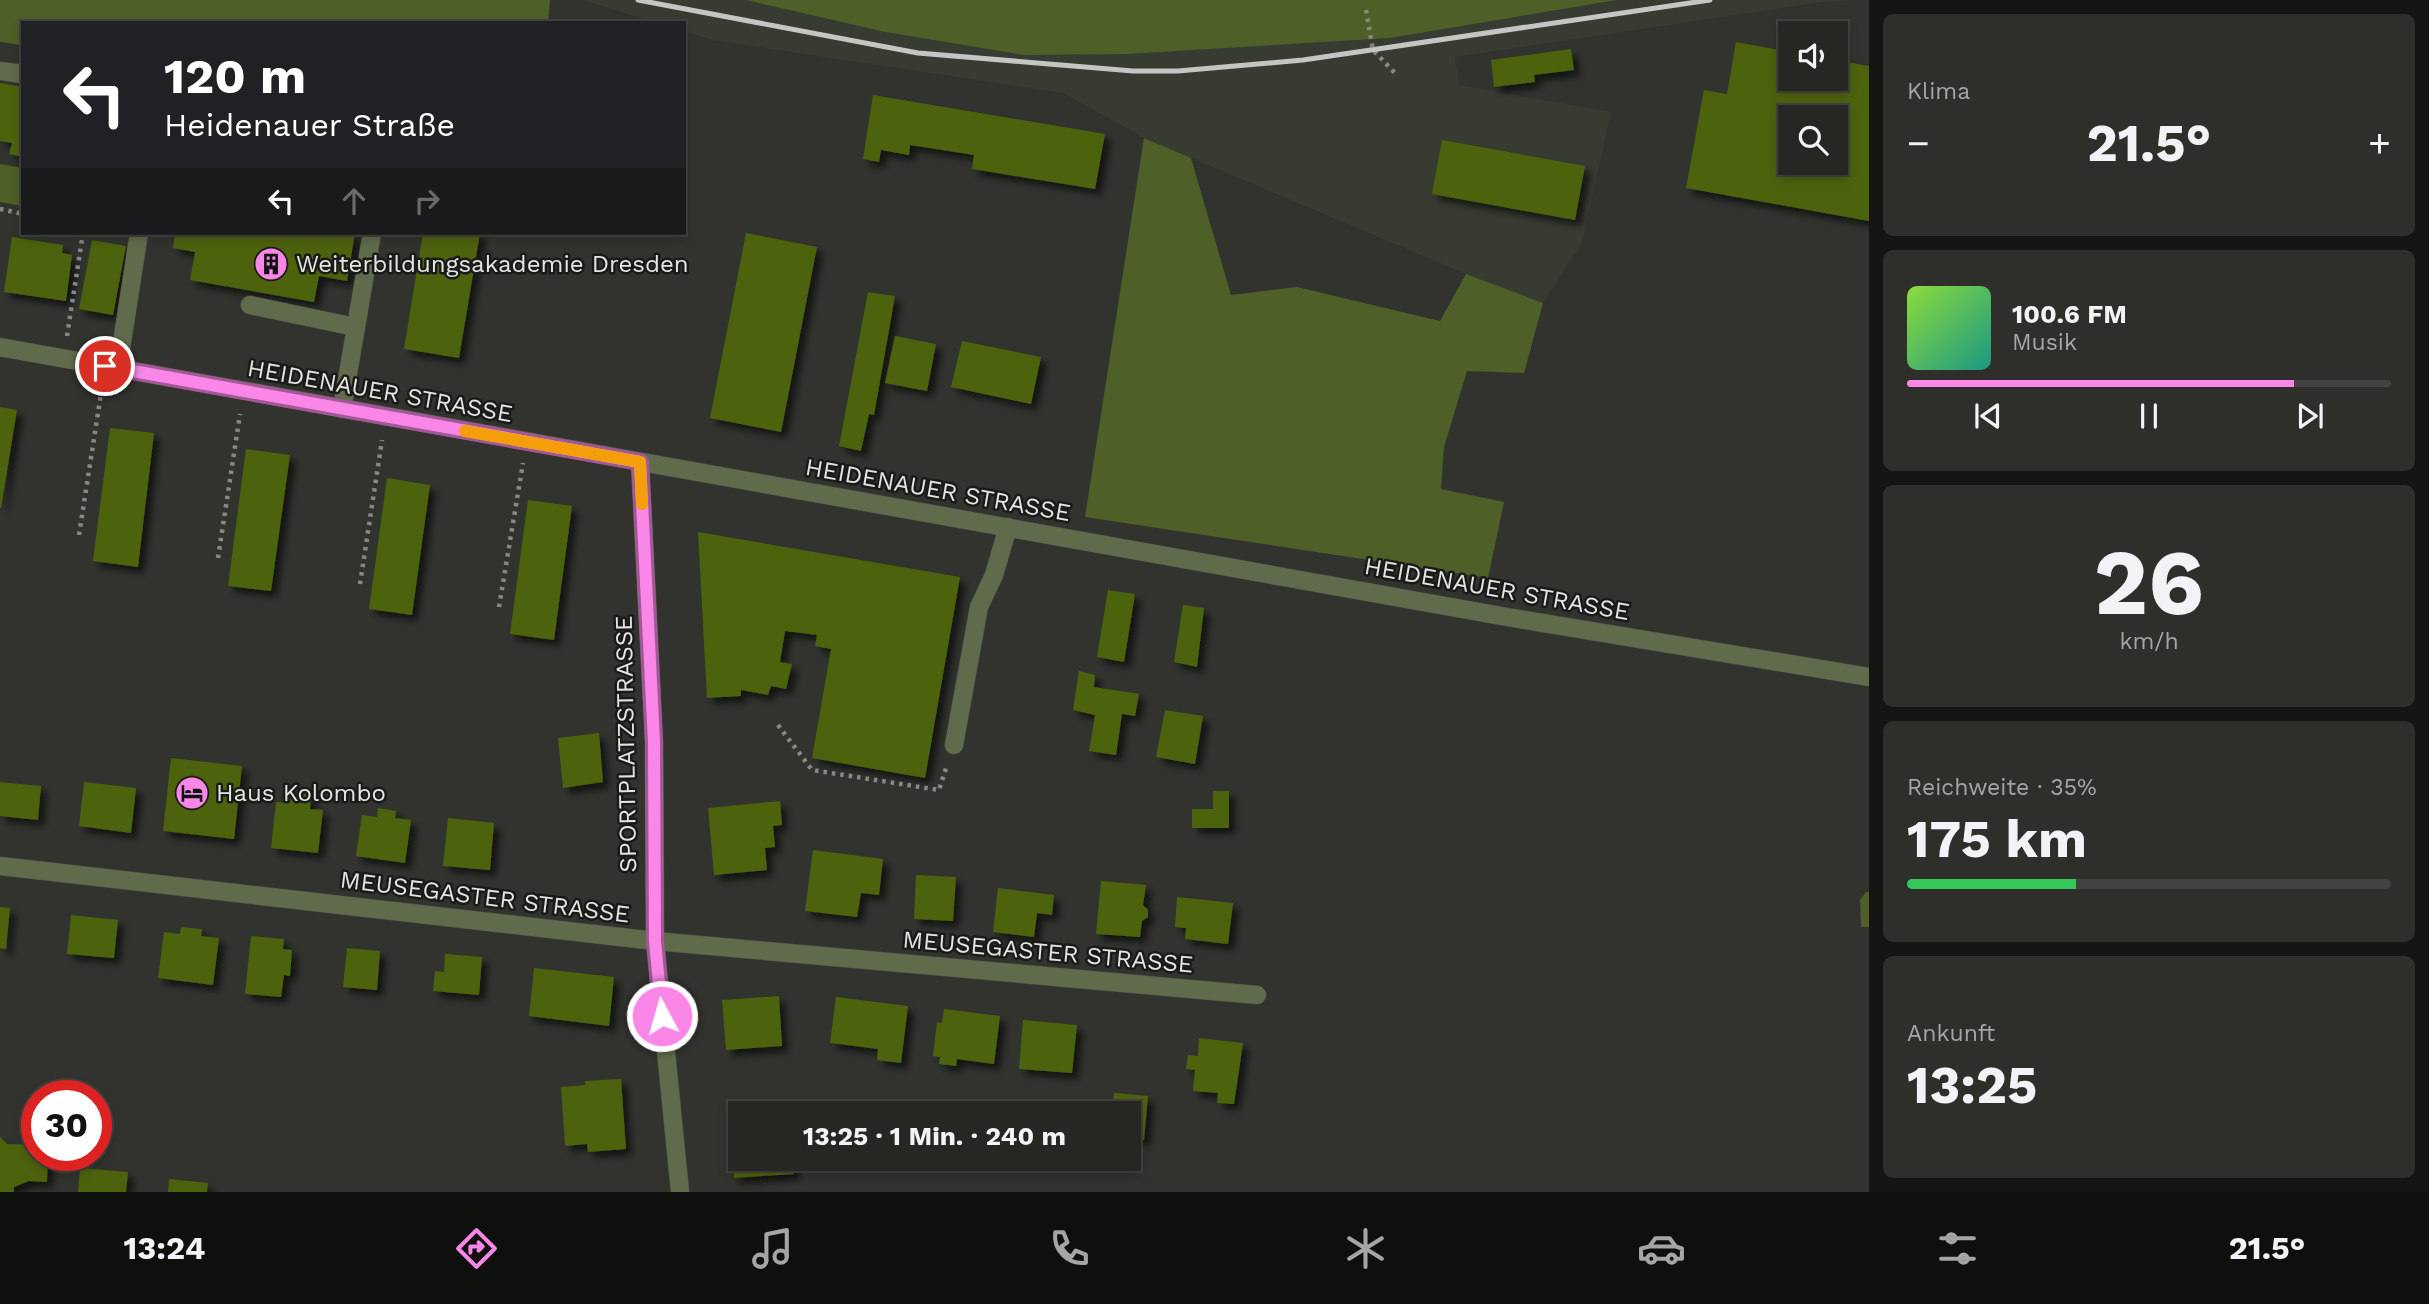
<!DOCTYPE html>
<html lang="de">
<meta charset="utf-8">
<style>
:root{--surface:#262623;--page:#2e2e2b;--text:#f1f3f6;--muted:#a4a5a6;--line:#424341;--accent:#fa87e7}
body{margin:0;font-family:"Work Sans",sans-serif;background:var(--page);color:var(--text);height:100vh;display:flex;flex-direction:column;font-size:26px;white-space:nowrap}
*{box-sizing:border-box;margin:0}
p{font-size:23px;color:var(--muted)}
.icon{flex:none;width:38px;height:38px;fill:none;stroke:currentColor;stroke-width:2;stroke-linecap:round;stroke-linejoin:round}
.map{position:relative;flex:1;overflow:hidden}
.side{display:flex;flex-direction:column;gap:14px;padding:14px;background:#151513;width:560px}
.side>*{flex:none}
.banner{position:absolute;left:21px;top:21px;width:665px;height:214px;border-radius:0px;box-shadow:0 4px 10px #0003,0 0 0 2px var(--line);background:#202124;color:#fff;overflow:hidden}
.fabs{position:absolute;left:1778px;top:21px;display:grid;gap:14px}
.fabs a{display:grid;place-items:center;width:70px;height:70px;border-radius:0px;background:var(--surface);box-shadow:0 4px 10px #0003,0 0 0 2px var(--line);font-size:35px}
.speed{position:absolute;left:21px;top:1080px;display:flex;gap:14px;font-size:35px;font-weight:700;text-align:center}
.speed>*{display:grid;place-content:center;width:91px;height:91px;border-radius:50%;background:var(--surface);box-shadow:0 4px 10px #0003,0 0 0 2px var(--line);line-height:1}
.speed .limit{border:10px solid #d22;background:#fff;color:#111}
.pin{position:absolute;display:grid;place-items:center;width:60px;height:60px;color:#fff;margin:-30px;border:4px solid #fff;border-radius:50%;box-shadow:0 2px 7px #0007}
.me{position:absolute;width:77px;margin:-38px;rotate:354deg;stroke-linejoin:round;filter:drop-shadow(0 0 5px #0008)}
.turn{display:flex;align-items:center;gap:24px;height:147px;padding:0 28px;font-size:32px}
.turn .icon{width:91px;height:91px;stroke-width:2.5}
.turn b{display:block;font-size:49px;line-height:60px}
.lanes{display:flex;align-items:center;height:66px;padding:0 28px;background:#0003;justify-content:center;gap:35px;direction:ltr}
.lanes .off{opacity:.35}
.big{font-size:52px;font-weight:700;line-height:1.1}
.side .card{flex:1;display:flex;flex-direction:column;justify-content:center;gap:10px;min-width:0;padding:0 24px;border-radius:10px;background:var(--page)}
.side .dial{align-items:center;gap:0}
.dial b{font-size:91px;line-height:1}
.song{display:flex;align-items:center;gap:21px}
.cover{width:84px;height:84px;border-radius:10px;background:linear-gradient(135deg,hsl(90 70% 55%),hsl(170 70% 35%))}
.played{height:7px;border-radius:4px;background:linear-gradient(90deg,var(--accent) 80%,var(--line) 80%)}
.keys{display:flex;justify-content:space-around;direction:ltr}
.heat{display:flex;justify-content:space-between;align-items:center;font-size:38px;direction:ltr}
.charge{height:10px;border-radius:5px;background:linear-gradient(90deg,#34c759 35%,var(--line) 0)}
.trip{position:absolute;left:728px;top:1101px;width:413px;height:70px;border-radius:0px;background:var(--surface);box-shadow:0 4px 10px #0003,0 0 0 2px var(--line);font-weight:700;line-height:70px;text-align:center}
.menu{display:flex;height:112px;justify-content:space-around;align-items:center;background:#0f0f0e;color:var(--muted)}
.menu .icon{width:49px;height:49px}
.menu .selected{color:var(--accent)}
.menu b{font-size:32px;color:var(--text)}
main{display:flex;flex:1;min-height:0}
.map>svg:first-child{display:block}
.built{fill:#383b31}
.green{fill:#4e5f27}
.building{fill:#4d620d;fill-rule:evenodd;filter:url(#shadow)}
.lines{fill:none;stroke-linecap:round;stroke-linejoin:round}
.minor-casing{stroke:#4e4f4c;stroke-width:19}
.path{stroke:#878885;stroke-width:4.5;stroke-dasharray:3.5 5;stroke-linecap:butt}
.minor{stroke:#606b4c;stroke-width:18}
.rail{stroke:#c5c6c3;stroke-width:5}
.route-casing{stroke:#a25896;stroke-width:18}
.route{stroke:#fa87e7;stroke-width:12}
.slow{stroke:#f59e0b;stroke-width:12}
.labels{text-anchor:middle;stroke-width:5;stroke-linejoin:round;paint-order:stroke}
.poi-label{font-size:24px;fill:#e4e5e2;stroke:#1a1b19;text-anchor:start}
.street-label{font-size:24px;fill:#e4e5e2;stroke:#1a1b19}
</style>
<main>
<div class="map">
<svg width="1869" height="1192" viewBox="0 0 1869 1192">
<defs>
<filter id="shadow"><feDropShadow dx="6" dy="6" stdDeviation="3.5" flood-color="#0009"/></filter>
</defs>
<rect width="100%" height="100%" fill="#32332f"/>
<path class="built" d="M583,0h163l139,32 139,23 104,-1 262,-16 227,-38h238l-33,2 -367,55 4,28 152,27 -29,131 -39,60 -77,-29 -322,-136 -81,-45 -350,-53 -29,-9v-8h-27z"/>
<path class="green" d="M0,0h550l-2,23h-525v22l-23,-3z
M746,0h871l-227,38 -262,16 -104,1 -139,-23z
M1144,138l47,20 40,137 66,-8 143,34 26,-47 77,29 -19,70 -57,-2 -23,76 -3,42 63,13 -16,76 -403,-61z
M0,164l23,4v38l-23,-4z
M1866,892h3v35h-8l-1,-27z"/>
<path class="building" d="M1736,42l54,10v27h46v-19l33,6v155l-183,-33 18,-98 23,4zM1790,117h46v46h-46z
M1571,49l3,21 -40,5 1,7 -41,5 -3,-27z
M0,83l23,4v70l-14,-3 3,-11 -12,-2z
M873,95l232,39 -10,55 -123,-20 2,-14 -64,-10 -1,10 -28,-5 -2,12 -16,-3z
M1442,140l143,26 -10,54 -143,-26z
M175,233h180l-8,48 -28,-5 -5,26 -124,-22 5,-28 -22,-4z
M423,233h57l-21,125 -55,-9z
M746,233l71,14 -36,185 -71,-14z
M12,237l51,8 -1,8 10,2 -6,46 -62,-9z
M92,240l34,6 -13,69 -34,-6z
M868,292l27,4 -21,119 -5,-1 -8,37 -22,-5z
M895,336l41,8 -9,47 -42,-8z
M962,341l79,16 -10,47 -80,-17z
M0,407l17,3 -16,98h-1z
M110,428l44,5 -16,134 -45,-6z
M246,449l44,6 -19,136 -43,-5z
M387,478l43,7 -18,130 -43,-6z
M528,500l44,6 -18,134 -44,-6z
M698,532l262,45 -35,201 -113,-20 19,-109 -16,-3 2,-11 -32,-4 -5,31 12,2 -6,25 -15,-3 -3,9 -27,-5v6l-34,2z
M1108,590l27,4 -11,68 -27,-5z
M1183,605l21,3 -7,59 -23,-5z
M1079,671l16,4 -1,12 45,7 -4,22 -13,-2 -6,41 -27,-4 6,-36 -22,-5z
M1165,710l38,6 -8,48 -39,-7z
M599,733l4,49 -40,6 -5,-50z
M171,758l71,8 -8,73 -71,-8z
M0,782l41,4 -3,34 -38,-4z
M84,782l52,6 -5,45 -52,-7z
M1213,791h16v37h-37v-19h21z
M291,793l20,2 -1,14 13,1 -5,43 -47,-5 5,-46 14,1z
M780,801l2,24 -9,1 2,21 -10,1 2,22 -53,5 -6,-67z
M378,808l18,3 -1,7 16,2 -6,43 -49,-7 6,-41 15,2z
M448,818l46,5 -4,47 -47,-4z
M813,850l70,9 -4,36 -18,-2 -4,24 -52,-6z
M916,875l40,2 -3,44 -39,-2z
M1101,881l45,4 -3,20 5,5v7l-6,4 -2,16 -44,-3z
M998,888l56,7 -2,20 -15,-2 -3,24 -41,-5z
M1177,897l56,6 -5,41 -43,-5 1,-11 -11,-1z
M0,907l10,1 -4,41 -6,-1z
M71,915l47,5 -4,38 -47,-4z
M181,927l21,2 -1,7 18,2 -6,47 -55,-7 6,-46 16,2z
M251,936l33,3 -1,10 9,1 -2,26 -6,-1 -3,22 -36,-3z
M347,948l33,3 -3,39 -34,-3z
M445,954l37,3 -3,38 -46,-4 2,-20 9,1z
M534,968l80,9 -5,49 -80,-10z
M779,996l3,50 -56,4 -4,-50z
M836,997l72,9 -7,57 -24,-3 1,-11 -48,-6z
M944,1009l56,7 -6,48 -37,-5 -1,7 -17,-2 1,-7 -7,-1 4,-34 5,1z
M1023,1020l54,5 -5,48 -53,-4z
M1199,1038l44,5 -9,61 -17,-1 1,-10 -25,-2 2,-21 -9,-1 2,-14 10,1z
M621,1079l5,70 -38,3 -1,-8 -22,2 -4,-59 24,-2v-4z
M1114,1093l34,3 -4,44 -15,-2v-25h-17z
M789,1108l1,5h-50v45h53l1,16 -60,4 -1,-16h-4l-2,-36 5,-1 -1,-14z
M0,1137l7,7 30,1v10h11l-1,27 -18,-1 -15,6v5h-14z
M80,1168l48,4 -2,20h-48z
M169,1179l39,4 -1,9h-39z"/>
<g class="lines">
<defs>
<path id="minor" d="M0,71l23,3
M250,305l105,22
M0,347l1507,270 362,60
M118,368l21,-135
M342,409l30,-176
M640,462l14,280 1,199 25,251
M954,745l25,-138 15,-32 14,-48
M0,866l655,75 602,54"/>
</defs>
<use href="#minor" class="minor-casing"/>
<path class="path" d="M1366,10l7,40 22,23
M0,209l23,5
M67,336l16,-103
M79,535l23,-148
M218,558l22,-144
M360,584l22,-144
M499,607l24,-144
M778,725l34,45 127,20 8,-25"/>
<use href="#minor" class="minor"/>
<path class="rail" d="M638,0l280,53 215,18h45l125,-11 407,-60"/>
</g>
<g class="lines">
<defs>
<path id="route" d="M105,366l535,96 14,280 1,199 7,75"/>
</defs>
<use href="#route" class="route-casing"/>
<use href="#route" class="route"/>
<path class="slow" d="M465,431l175,31 2,42"/>
</g>
<defs>
<symbol id="building-disc" viewBox="-11 -11 22 22"><circle r="9.5" fill="#fa87e7" stroke="#1a1b19"/><path d="M-4-6H4V6H1V3H-1V6H-4ZM-2.5-4.3h1.7v1.8h-1.7ZM.8-4.3h1.7v1.8H.8ZM-2.5-1h1.7V.8h-1.7ZM.8-1h1.7V.8H.8Z" fill="#111"/></symbol>
<symbol id="hotel-disc" viewBox="-11 -11 22 22"><circle r="9.5" fill="#fa87e7" stroke="#1a1b19"/><path d="M-6-4.5h1.5V1H6V5H4.5V3h-9V5H-6ZM-4 0a1.8 1.8 0 1 1 3.6 0ZM.5 0V-2.5h3Q6-2.5 6 0Z" fill="#111"/></symbol>
</defs>
<g fill-rule="evenodd">
<use href="#building-disc" x="252" y="245" width="38" height="38"/>
<use href="#hotel-disc" x="173" y="774" width="38" height="38"/>
</g>
<g class="labels">
<g class="poi-label">
<text x="296" y="272">Weiterbildungsakademie Dresden</text>
<text x="216" y="801">Haus Kolombo</text>
</g>
<g class="street-label">
<text transform="translate(380 391) rotate(10)" y="8">HEIDENAUER STRASSE</text>
<text transform="translate(938 490) rotate(10)" y="8">HEIDENAUER STRASSE</text>
<text transform="translate(1497 589) rotate(10)" y="8">HEIDENAUER STRASSE</text>
<text transform="translate(626 744) rotate(-91)" y="8">SPORTPLATZSTRASSE</text>
<text transform="translate(485 897) rotate(7)" y="8">MEUSEGASTER STRASSE</text>
<text transform="translate(1048 952) rotate(5)" y="8">MEUSEGASTER STRASSE</text>
</g>
</g>
</svg>
<div class="fabs">
<a><svg class="icon" aria-label="sound" viewBox="0 0 24 24"><path d="M4 9h4l5-4v14l-5-4H4zM17 9q2 3 0 6"/></svg></a>
<a><svg class="icon" aria-label="search" viewBox="0 0 24 24"><circle cx="10" cy="10" r="6"/><path d="M15 15l6 6"/></svg></a>
</div>
<div class="speed"><div class="limit">30</div></div>
<div class="pin" style="left:105px;top:366px;background:#d93025"><svg class="icon" aria-label="arrive" viewBox="0 0 24 24"><path d="M6 21V4h12l-3 4 3 4H6"/></svg></div>
<svg class="me" style="left:662px;top:1016px" viewBox="-20 -20 40 40"><circle r="17" fill="#fa87e7" stroke="#fff" stroke-width="3"/><path d="M0-11L8 9 0 5-8 9z" fill="#fff"/></svg>
<div class="trip">13:25 · 1 Min. · 240 m</div>
<div class="banner">
<div class="turn"><svg class="icon" aria-label="left" viewBox="0 0 24 24"><path d="M17 20v-9H6M10 6l-5 5 5 5"/></svg><div><b>120 m</b>Heidenauer Straße</div></div>
<div class="lanes"><svg class="icon" aria-label="left" viewBox="0 0 24 24"><path d="M17 20v-9H6M10 6l-5 5 5 5"/></svg><svg class="icon off" aria-label="ahead" viewBox="0 0 24 24"><path d="M12 20V5M6 11l6-6 6 6"/></svg><svg class="icon off" aria-label="right" viewBox="0 0 24 24"><path d="M7 20v-9h11M14 6l5 5-5 5"/></svg></div>
</div>
</div>
<section class="side">
<div class="card"><p>Klima</p>
<div class="heat"><a>−</a><b class="big">21.5°</b><a>+</a></div>
</div>
<div class="card">
<div class="song"><i class="cover"></i><div><b>100.6 FM</b><p>Musik</p></div></div>
<div class="played"></div>
<div class="keys"><svg class="icon" aria-label="previous" viewBox="0 0 24 24"><path d="M18 5L8 12l10 7zM5 5v14"/></svg><svg class="icon" aria-label="pause" viewBox="0 0 24 24"><path d="M8 5v14M16 5v14"/></svg><svg class="icon" aria-label="next" viewBox="0 0 24 24"><path d="M6 5l10 7-10 7zM19 5v14"/></svg></div>
</div>
<div class="card dial"><b>26</b><p>km/h</p></div>
<div class="card"><p>Reichweite · 35%</p><b class="big">175 km</b><div class="charge"></div></div>
<div class="card"><p>Ankunft</p><b class="big">13:25</b></div>
</section>
</main>
<nav class="menu">
<b>13:24</b>
<svg class="icon selected" aria-label="directions" viewBox="0 0 24 24"><path d="M12 3l9 9-9 9-9-9zM9 14v-3h6M13 9l2 2-2 2"/></svg>
<svg class="icon" aria-label="music" viewBox="0 0 24 24"><path d="M9 18V5l10-2v13"/><circle cx="6" cy="18" r="3"/><circle cx="16" cy="16" r="3"/></svg>
<svg class="icon" aria-label="phone" viewBox="0 0 24 24"><path d="M5 4h4l2 5-3 2q2 4 5 5l2-3 5 2v4C11 20 4 13 5 4z"/></svg>
<svg class="icon" aria-label="climate" viewBox="0 0 24 24"><path d="M12 3v18M4 7l16 10M4 17L20 7"/></svg>
<svg class="icon" aria-label="car" viewBox="0 0 24 24"><path d="M5 17H2v-5l4-1 3-4h7l3 4 3 1v5h-3M9 17h6M6 11h13"/><circle cx="7" cy="17" r="2"/><circle cx="17" cy="17" r="2"/></svg>
<svg class="icon" aria-label="filters" viewBox="0 0 24 24"><path d="M4 7h16M4 17h16"/><circle cx="9" cy="7" r="2"/><circle cx="15" cy="17" r="2"/></svg>
<b>21.5°</b>
</nav>
